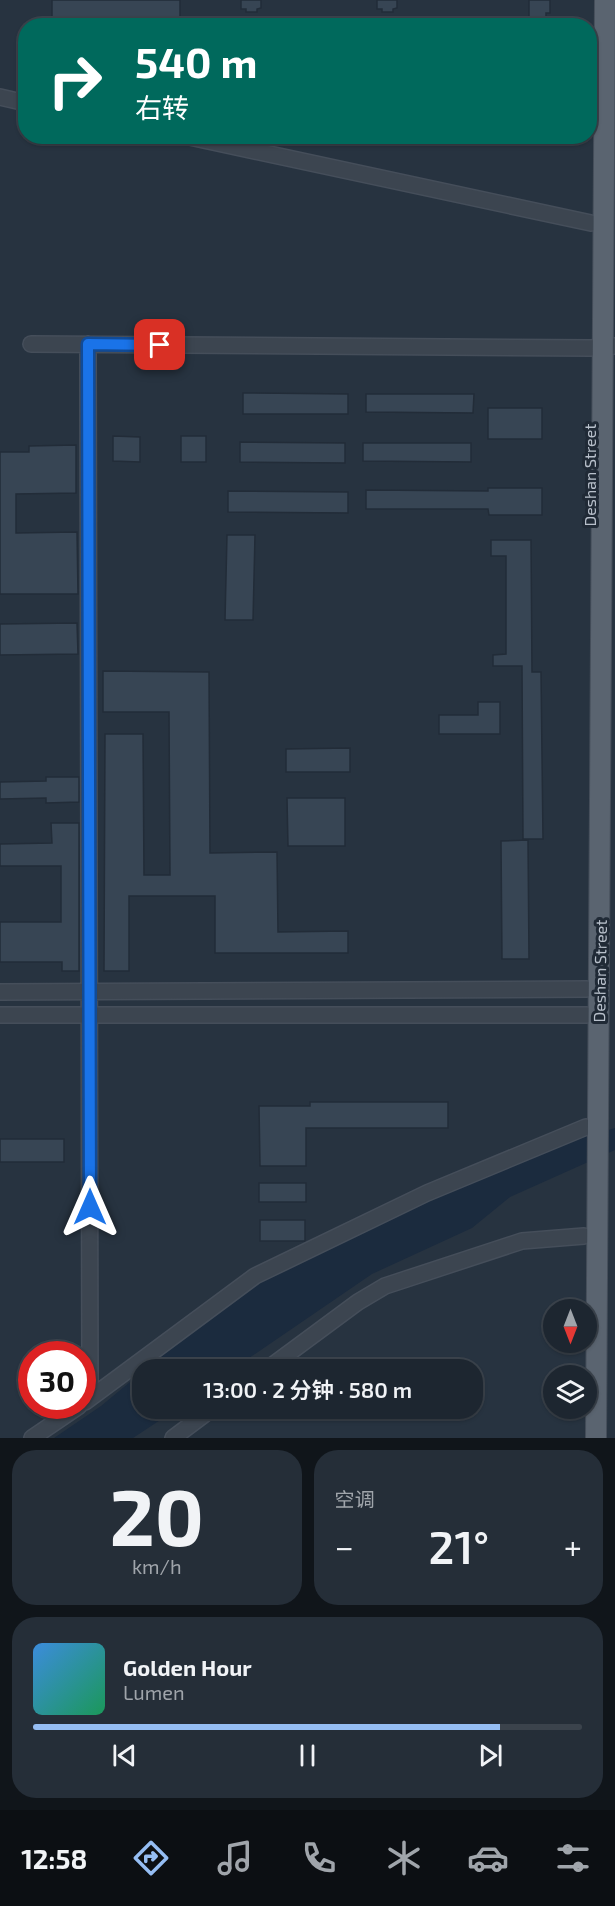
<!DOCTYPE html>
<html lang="zh">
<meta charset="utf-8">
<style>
:root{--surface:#1d2630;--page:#252e38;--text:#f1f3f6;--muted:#a0a5ab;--line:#3b434c;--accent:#95bdf3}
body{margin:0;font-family:"Exo 2","Noto Sans SC",sans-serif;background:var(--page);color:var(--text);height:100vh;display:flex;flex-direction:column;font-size:22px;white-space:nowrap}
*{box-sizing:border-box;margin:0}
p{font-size:20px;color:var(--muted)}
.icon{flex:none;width:33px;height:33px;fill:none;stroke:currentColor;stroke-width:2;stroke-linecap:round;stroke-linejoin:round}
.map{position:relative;height:1438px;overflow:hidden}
.side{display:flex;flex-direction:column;gap:12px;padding:12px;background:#10151a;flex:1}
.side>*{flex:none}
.guide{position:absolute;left:18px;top:18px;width:579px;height:126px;border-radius:24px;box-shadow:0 2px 4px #0004,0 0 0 2px var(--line);background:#00695c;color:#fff;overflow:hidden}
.needle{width:39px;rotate:180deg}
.buttons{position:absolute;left:543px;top:1299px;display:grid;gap:12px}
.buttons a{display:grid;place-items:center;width:54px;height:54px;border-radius:50%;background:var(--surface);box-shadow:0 2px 4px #0004,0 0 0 2px var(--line);font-size:30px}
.speed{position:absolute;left:18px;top:1341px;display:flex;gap:12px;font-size:30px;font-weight:700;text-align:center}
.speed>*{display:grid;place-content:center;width:78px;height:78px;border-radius:50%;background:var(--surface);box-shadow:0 2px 4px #0004,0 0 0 2px var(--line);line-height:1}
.speed .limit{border:9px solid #d22;background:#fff;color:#111}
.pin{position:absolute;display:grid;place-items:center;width:51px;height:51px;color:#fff;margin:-26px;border-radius:12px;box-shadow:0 3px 9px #0006}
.me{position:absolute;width:66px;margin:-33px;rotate:0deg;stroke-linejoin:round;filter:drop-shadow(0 0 4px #0008)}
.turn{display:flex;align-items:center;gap:21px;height:126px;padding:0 18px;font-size:27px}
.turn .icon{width:78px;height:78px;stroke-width:2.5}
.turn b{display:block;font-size:42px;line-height:51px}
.big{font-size:45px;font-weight:600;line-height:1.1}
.side .card{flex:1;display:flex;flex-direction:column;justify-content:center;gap:9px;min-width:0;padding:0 21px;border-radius:24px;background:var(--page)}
.side .dial{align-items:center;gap:0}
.dial b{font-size:78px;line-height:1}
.song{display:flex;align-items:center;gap:18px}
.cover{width:72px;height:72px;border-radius:9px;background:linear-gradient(135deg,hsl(210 70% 55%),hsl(150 70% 35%))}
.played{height:6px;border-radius:3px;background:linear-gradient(90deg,var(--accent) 85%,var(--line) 85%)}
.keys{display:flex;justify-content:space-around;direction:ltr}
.heat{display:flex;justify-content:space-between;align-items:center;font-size:33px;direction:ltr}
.side .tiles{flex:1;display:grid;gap:12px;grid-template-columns:1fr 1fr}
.card:last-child{grid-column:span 2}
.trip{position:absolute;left:132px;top:1359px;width:351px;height:60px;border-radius:24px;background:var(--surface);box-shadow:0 2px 4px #0004,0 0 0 2px var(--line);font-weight:600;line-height:60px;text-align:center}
.tabs{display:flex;height:96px;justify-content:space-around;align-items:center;background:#0c0f13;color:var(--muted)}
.tabs .icon{width:42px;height:42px}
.tabs .current{color:var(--accent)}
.tabs b{font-size:27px;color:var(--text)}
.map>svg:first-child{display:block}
.water{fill:#1b2b3e}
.building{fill:#374554;stroke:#222c38;stroke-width:1.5}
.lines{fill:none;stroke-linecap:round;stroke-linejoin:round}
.minor-casing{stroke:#454e5a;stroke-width:18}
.major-casing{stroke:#454e5a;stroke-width:22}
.minor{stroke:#3c4550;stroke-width:15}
.major{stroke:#5a6470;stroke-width:20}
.route-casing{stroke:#114b97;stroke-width:15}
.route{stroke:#1a73e8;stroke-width:10}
.labels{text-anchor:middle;stroke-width:6;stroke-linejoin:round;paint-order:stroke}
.street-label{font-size:16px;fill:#b8c0cb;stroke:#202a36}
</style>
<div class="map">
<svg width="615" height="1438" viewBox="0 0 615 1438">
<rect width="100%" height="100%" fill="#273340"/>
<path class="water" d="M615,1128v22l-105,47 -38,31 -100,46 -139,95 -88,1 100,-83 119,-60 185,-79z
M142,1372v36l35,1 -44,29h-79l47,-32z"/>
<path class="building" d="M52,0h128v26h-128z
M241,0h20v8l-4,1v3h-11v-3h-5z
M377,0h20v8l-4,1v3h-11v-3h-5z
M529,0h21v13h-4v9h-17z
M243,393l105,1v20h-105z
M366,394h108l-1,19 -107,-1z
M488,408h54v31h-54z
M113,436l27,1v25l-27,-1z
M181,436h25v26h-25z
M240,442l105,1v20l-105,-1z
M363,443h108v19l-108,-1z
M76,445v48l-60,1v39l61,-1 1,62h-78v-142h29v-6z
M488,488h54v27h-53l-1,-6h-122v-19l122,1z
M228,491l120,1v21l-120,-1z
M227,535h28l-2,85h-28z
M491,540h40l1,132h9l2,167h-20l-1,-173h-29v-11l13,-1v-98h-15z
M77,623l1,31 -78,1v-31z
M103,671l106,1 1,181 67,-1 1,80 70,-1v22h-133v-57h-86v75h-25l1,-237h38l1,141h26l-1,-163h-66z
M478,702h22v32h-61v-19h39z
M350,748v24h-64v-23z
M46,777h33v25l-33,1v-5l-46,1v-17l46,-1z
M287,798h58v48h-57z
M51,823h28v148h-17v-9h-62v-40h61v-56h-61v-22l52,-1z
M528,840l1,119h-27l-1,-118z
M310,1102h138v26h-142v38h-46l-1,-60h51z
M0,1139h64v23h-64z
M259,1183h47v19h-47z
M260,1220h45v21h-45z"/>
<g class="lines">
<defs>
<path id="minor" d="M0,97l26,6
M185,136l406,87
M31,344l560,4 24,-2
M88,344l2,1054
M0,992l587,-3
M0,1015h587
M266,1370l92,-68 27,-16 137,-45 62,-5
M85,1402l170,-126 172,-83 159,-66
M32,1438l47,-32
M173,1438l40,-30"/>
<path id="major" d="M596,1438l9,-1438"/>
</defs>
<use href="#minor" class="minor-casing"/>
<use href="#major" class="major-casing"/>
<use href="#minor" class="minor"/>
<use href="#major" class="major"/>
</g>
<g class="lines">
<defs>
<path id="route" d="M90,1207l-2,-863 72,1"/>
</defs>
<use href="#route" class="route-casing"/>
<use href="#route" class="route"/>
</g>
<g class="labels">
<g class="street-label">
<text transform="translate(590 475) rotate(-90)" y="6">Deshan Street</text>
<text transform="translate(600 971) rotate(-89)" y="6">Deshan Street</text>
</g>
</g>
</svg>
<div class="buttons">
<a><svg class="needle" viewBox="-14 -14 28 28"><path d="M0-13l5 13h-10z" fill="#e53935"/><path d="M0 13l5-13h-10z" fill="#a0a5ab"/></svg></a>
<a><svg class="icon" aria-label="layers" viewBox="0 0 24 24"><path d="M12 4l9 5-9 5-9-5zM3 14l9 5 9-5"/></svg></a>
</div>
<div class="speed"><div class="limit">30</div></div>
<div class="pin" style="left:160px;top:345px;background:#d93025"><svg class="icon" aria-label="arrive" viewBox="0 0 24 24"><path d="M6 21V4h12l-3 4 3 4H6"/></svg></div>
<svg class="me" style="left:90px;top:1207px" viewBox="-20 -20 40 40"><path d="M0-17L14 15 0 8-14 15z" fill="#1a73e8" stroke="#fff" stroke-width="4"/></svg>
<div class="trip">13:00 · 2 分钟 · 580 m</div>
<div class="guide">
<div class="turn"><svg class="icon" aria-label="right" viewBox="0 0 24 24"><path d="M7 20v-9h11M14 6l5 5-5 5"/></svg><div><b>540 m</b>右转</div></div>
</div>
</div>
<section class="side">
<div class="tiles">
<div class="card dial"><b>20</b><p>km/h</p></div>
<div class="card"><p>空调</p>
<div class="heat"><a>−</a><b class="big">21°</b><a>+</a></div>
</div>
<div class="card">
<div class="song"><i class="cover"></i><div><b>Golden Hour</b><p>Lumen</p></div></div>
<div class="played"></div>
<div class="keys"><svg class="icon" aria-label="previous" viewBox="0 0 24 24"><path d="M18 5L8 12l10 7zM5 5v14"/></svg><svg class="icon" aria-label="pause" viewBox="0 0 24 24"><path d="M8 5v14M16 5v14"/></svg><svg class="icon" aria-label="next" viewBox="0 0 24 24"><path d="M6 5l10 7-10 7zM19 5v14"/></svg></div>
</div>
</div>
</section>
<nav class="tabs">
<b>12:58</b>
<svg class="icon current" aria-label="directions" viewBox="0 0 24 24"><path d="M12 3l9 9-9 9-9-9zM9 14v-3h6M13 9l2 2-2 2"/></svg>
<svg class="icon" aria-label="music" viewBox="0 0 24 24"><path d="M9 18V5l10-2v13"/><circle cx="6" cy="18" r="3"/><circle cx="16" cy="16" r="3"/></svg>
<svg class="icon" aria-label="phone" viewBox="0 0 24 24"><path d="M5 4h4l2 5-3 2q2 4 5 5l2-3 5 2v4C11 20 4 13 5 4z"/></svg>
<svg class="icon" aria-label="climate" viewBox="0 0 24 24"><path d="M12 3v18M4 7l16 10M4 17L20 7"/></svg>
<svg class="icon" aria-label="car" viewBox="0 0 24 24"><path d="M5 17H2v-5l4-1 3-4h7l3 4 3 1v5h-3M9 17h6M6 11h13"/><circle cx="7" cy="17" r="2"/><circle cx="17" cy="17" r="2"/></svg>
<svg class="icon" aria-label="filters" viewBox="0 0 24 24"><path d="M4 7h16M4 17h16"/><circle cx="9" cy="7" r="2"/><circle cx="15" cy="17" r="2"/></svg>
</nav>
